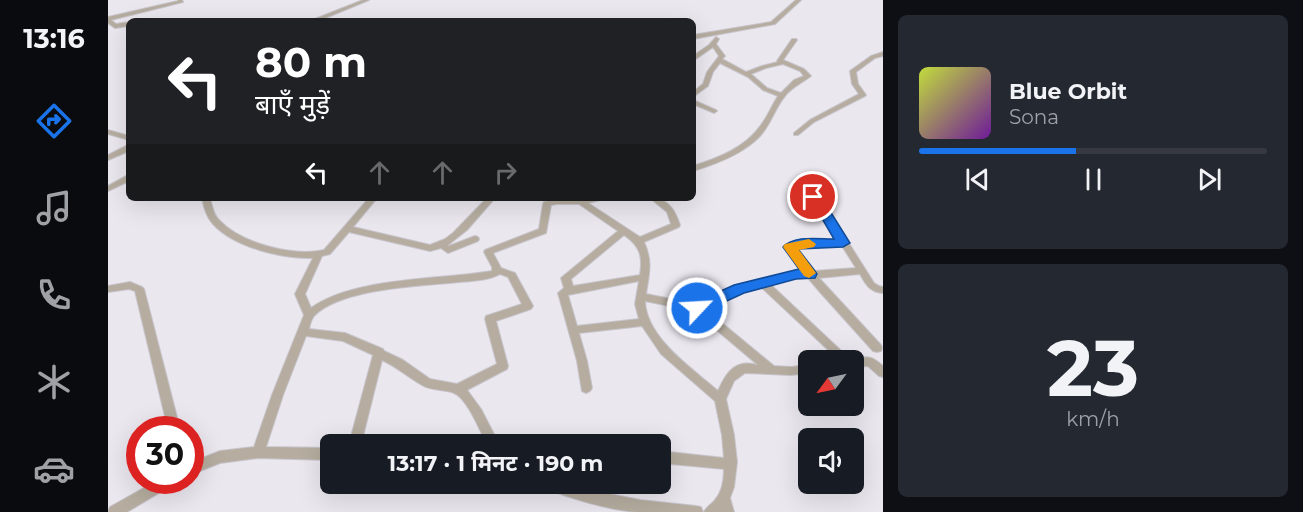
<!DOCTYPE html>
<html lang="hi">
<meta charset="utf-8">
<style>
:root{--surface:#171b24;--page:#242831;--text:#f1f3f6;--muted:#9ea1a6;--line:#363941;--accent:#1a73e8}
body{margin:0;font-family:Montserrat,"Noto Sans Devanagari",sans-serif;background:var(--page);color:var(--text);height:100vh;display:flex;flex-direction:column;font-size:22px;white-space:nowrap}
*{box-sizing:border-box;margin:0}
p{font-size:20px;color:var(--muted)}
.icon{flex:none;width:33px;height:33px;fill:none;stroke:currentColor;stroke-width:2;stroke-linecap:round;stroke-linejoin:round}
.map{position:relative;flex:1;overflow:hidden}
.details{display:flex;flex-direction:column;gap:15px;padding:15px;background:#0d0f14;width:420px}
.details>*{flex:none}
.banner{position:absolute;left:18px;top:18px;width:570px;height:183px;border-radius:9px;box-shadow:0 6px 24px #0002;background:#202124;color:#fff;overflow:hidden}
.needle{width:39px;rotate:237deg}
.controls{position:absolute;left:690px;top:350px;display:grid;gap:12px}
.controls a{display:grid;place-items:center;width:66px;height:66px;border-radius:9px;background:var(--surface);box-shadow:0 6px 24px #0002;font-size:30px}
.speed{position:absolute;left:18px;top:416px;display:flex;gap:12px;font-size:30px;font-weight:700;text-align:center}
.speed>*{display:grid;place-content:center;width:78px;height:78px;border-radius:50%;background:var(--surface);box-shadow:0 6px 24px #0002;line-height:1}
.speed .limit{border:9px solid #d22;background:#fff;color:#111}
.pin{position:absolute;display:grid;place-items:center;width:51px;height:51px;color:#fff;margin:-26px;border:3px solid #fff;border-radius:50%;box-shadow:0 2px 6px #0007}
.me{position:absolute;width:66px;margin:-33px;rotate:65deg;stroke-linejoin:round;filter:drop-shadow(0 0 4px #0008)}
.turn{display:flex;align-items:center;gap:21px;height:126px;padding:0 30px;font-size:27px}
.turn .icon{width:78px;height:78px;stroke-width:2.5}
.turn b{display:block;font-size:42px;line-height:51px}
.lanes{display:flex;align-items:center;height:57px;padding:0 30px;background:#0003;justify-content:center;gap:30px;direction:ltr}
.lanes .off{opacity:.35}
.details .tile{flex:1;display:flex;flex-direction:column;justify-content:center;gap:9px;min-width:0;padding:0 21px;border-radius:9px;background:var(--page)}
.details .dial{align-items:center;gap:0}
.dial b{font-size:78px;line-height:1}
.song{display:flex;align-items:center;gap:18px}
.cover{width:72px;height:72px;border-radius:9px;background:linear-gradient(135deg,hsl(70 70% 55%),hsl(280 70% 35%))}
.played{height:6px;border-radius:3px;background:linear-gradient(90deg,var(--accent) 45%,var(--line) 45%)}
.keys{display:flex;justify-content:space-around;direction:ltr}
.trip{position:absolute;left:212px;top:434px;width:351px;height:60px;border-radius:9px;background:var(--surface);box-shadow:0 6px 24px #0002;font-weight:700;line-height:60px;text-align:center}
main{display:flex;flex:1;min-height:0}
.tab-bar{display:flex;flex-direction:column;width:108px;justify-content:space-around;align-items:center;background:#090b0e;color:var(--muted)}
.tab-bar .icon{width:42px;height:42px}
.tab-bar .current{color:var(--accent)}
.tab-bar b{font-size:27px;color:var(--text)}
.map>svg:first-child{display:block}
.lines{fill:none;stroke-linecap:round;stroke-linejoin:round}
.street-casing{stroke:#c7c4cb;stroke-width:2}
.street{fill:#b6ada0;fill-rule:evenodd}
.route{fill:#1a73e8;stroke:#114b97;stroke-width:1.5}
.slow{fill:#f59e0b}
</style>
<main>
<nav class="tab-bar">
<b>13:16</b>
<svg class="icon current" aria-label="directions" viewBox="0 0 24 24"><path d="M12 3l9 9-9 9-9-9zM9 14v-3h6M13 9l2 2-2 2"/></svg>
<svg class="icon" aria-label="music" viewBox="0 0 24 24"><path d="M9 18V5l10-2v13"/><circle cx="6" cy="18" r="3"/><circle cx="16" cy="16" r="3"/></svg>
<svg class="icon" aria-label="phone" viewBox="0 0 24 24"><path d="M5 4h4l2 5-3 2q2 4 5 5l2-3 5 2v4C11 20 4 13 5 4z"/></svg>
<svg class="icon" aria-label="climate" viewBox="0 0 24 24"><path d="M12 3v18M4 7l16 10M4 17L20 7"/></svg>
<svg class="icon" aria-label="car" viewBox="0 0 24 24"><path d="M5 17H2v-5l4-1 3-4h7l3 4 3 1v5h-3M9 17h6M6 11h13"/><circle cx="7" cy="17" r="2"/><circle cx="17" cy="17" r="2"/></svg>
</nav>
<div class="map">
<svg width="775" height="512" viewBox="0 0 775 512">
<rect width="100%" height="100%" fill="#eae7ef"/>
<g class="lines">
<defs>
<path id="street" d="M70,0h4l1,2 -72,18 5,4 13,-2v4l-14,2 -7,-5v-6l70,-16z
M255,0h6l-51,21h-8z
M688,0h5l-26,24 -82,15v-4l78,-13z
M608,37l3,2 -3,5 9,12 -3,3 24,13 16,-6 16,-4 -1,-1 15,-22h4l1,1 -14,20 21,9 7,7c-9,7 -19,11 -26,20 -10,12 -14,28 -25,40 -17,18 -44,28 -67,35v-5c25,-8 52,-18 68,-41 7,-9 11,-20 17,-29l-15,-6 -15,-13 -28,-14 -7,9 -5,14 -15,11v-5l10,-8 4,-12 12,-16 -6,-9 -20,14v-5l16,-11zM675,64l17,7 4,5 -10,4 -13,13 -14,-5 -16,-14 15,-6z
M775,52v4l-8,2 -19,14 2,12 8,11 -1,1 -51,26 -16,13h-4v-2l16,-13 49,-26 -7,-10 -2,-13 21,-15z
M585,100l23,10 1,1 -3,2 -2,-1 -19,-8z
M0,130l21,6v4l-21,-6z
M18,146h3v5l-21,9v-5z
M18,176h3v5l-21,10v-5z
M685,182h6l25,22 50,79 5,3 4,1v6c-13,-1 -17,-8 -23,-19l-41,4 62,67 1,3 -1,3 -4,1 -4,-1 -54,-60 -11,-13 -12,-1 -26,7 81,76c16,-4 20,-5 32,6v11l-4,-1 -11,-10 -14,1v-7h-15l-78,-73 -18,5 -38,17 69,57 17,1 17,-2v8l-17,2 -46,-2 -11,8 -8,18 8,36 3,27 -3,25 -4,11 4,14h-30c3,-6 7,-7 11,-12 7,-8 9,-20 9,-31l-64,-6v-12l64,7 -2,-23 -7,-34 -54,-47 -19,-28 -63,7 8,28 5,27 -2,3 -4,2 -4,-2 -5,-30 -19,-68 6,-5 -3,-10 57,-47 -39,-27h-22l-6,1 -5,28 -53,20 8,15 14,5 18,33 -2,3 -35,12 12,45 -1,3 -40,21 14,19 18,35h-12c-7,-13 -20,-46 -33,-51 -10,-4 -23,-2 -32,-8 -14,-8 -25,-18 -40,-25l-21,84h-12l24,-89 -30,-14 -37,-5 -23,59 -17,52 64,1v12l-72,-2 -38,5 -30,12v-12l30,-12 34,-4 18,-52 32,-80 -9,-21 18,-36c-31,1 -79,-11 -100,-34 -7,-8 -9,-17 -11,-26h8c2,8 3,16 9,22 21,23 74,37 105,30l45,-52h8l-24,29 77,18 15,-6 8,-6 34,-35h8l-28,32 -19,15 1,1 26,-10 3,1 1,2 -1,2 -30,12 -7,-5 -11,3 -81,-19 -19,22 -8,2 -17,38 6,14c43,-31 128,-28 181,-37v-4l-8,-15 1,-2 54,-21 4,-25 1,-2 13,-4 24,1 20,-1 -1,2 -12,3 52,34 31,-13 -4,-12 -17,-14c18,0 25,12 30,27l-1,2 -35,15c9,20 5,32 2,52l50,10 41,-17 59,-16h7l-17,-24 1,-2 9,-4 42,-1 -20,-32 -25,-22 -1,-2zM516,235c16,11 19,21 16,40l-67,11 -2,-7zM734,246l14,22 -42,3 -19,-23zM392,274l8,3 14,27 -36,12 -1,3 12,45 -40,20 -27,-5 -27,-19 -19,-9 -1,-2 -38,-16 -36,-4c1,-5 2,-9 5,-13 27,-28 108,-30 146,-34 13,-1 29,-2 40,-8zM531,281l-4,23 4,15 -62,7 -9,-31zM537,301l49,10 64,54c-5,-1 -11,-2 -16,-1 -13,3 -19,16 -24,27 -25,-22 -72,-53 -73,-90z
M22,282l12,5 2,2 36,140h-12l-33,-138 -6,-2 -21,3v-6z
M50,480h18l-2,4 -47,28h-19l2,-5z
M432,483h24l36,9 40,8 56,6 5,1 2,5c-22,0 -45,0 -66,0 -29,-2 -68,-14 -95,-25z"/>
</defs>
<use href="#street" class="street-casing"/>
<use href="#street" class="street"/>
</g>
<path class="route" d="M705,193l12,10 25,40 -7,4 -45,2 17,22 2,3 -2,4 -19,1 -52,14 -41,19h-11l-2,-4 2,-4 42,-19 65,-16 -16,-22c11,-12 35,-8 51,-8l-18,-31 -10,-11z"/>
<path class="slow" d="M701,239l7,5 -2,3 -15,3 17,23 -7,5 -5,-2 -21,-29 2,-3z"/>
</svg>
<div class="controls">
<a><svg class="needle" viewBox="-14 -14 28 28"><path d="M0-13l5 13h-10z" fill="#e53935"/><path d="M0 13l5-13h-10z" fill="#9ea1a6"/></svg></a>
<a><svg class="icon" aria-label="sound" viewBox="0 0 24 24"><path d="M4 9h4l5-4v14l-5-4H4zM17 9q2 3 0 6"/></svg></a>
</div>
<div class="speed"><div class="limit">30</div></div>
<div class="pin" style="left:705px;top:197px;background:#d93025"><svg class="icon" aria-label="arrive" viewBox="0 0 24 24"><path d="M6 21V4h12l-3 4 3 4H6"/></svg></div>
<svg class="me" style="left:589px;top:308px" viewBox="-20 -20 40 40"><circle r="17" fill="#1a73e8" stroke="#fff" stroke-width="3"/><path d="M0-11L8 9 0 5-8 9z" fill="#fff"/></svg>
<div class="trip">13:17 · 1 मिनट · 190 m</div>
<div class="banner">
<div class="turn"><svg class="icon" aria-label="left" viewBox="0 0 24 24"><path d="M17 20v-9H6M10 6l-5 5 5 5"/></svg><div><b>80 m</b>बाएँ मुड़ें</div></div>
<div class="lanes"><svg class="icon" aria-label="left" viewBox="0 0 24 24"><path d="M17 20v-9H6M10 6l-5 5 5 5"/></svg><svg class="icon off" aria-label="ahead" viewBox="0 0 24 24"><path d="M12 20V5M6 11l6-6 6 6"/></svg><svg class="icon off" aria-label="ahead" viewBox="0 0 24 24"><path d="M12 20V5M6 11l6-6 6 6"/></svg><svg class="icon off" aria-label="right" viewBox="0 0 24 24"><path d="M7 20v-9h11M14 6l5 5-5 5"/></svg></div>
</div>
</div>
<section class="details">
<div class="tile">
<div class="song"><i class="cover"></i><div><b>Blue Orbit</b><p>Sona</p></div></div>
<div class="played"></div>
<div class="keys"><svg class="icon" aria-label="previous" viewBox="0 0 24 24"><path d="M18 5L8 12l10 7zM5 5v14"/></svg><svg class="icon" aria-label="pause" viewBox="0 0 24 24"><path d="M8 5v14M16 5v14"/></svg><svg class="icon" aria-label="next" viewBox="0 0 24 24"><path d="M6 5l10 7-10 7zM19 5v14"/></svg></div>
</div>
<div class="tile dial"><b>23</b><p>km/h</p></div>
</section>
</main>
